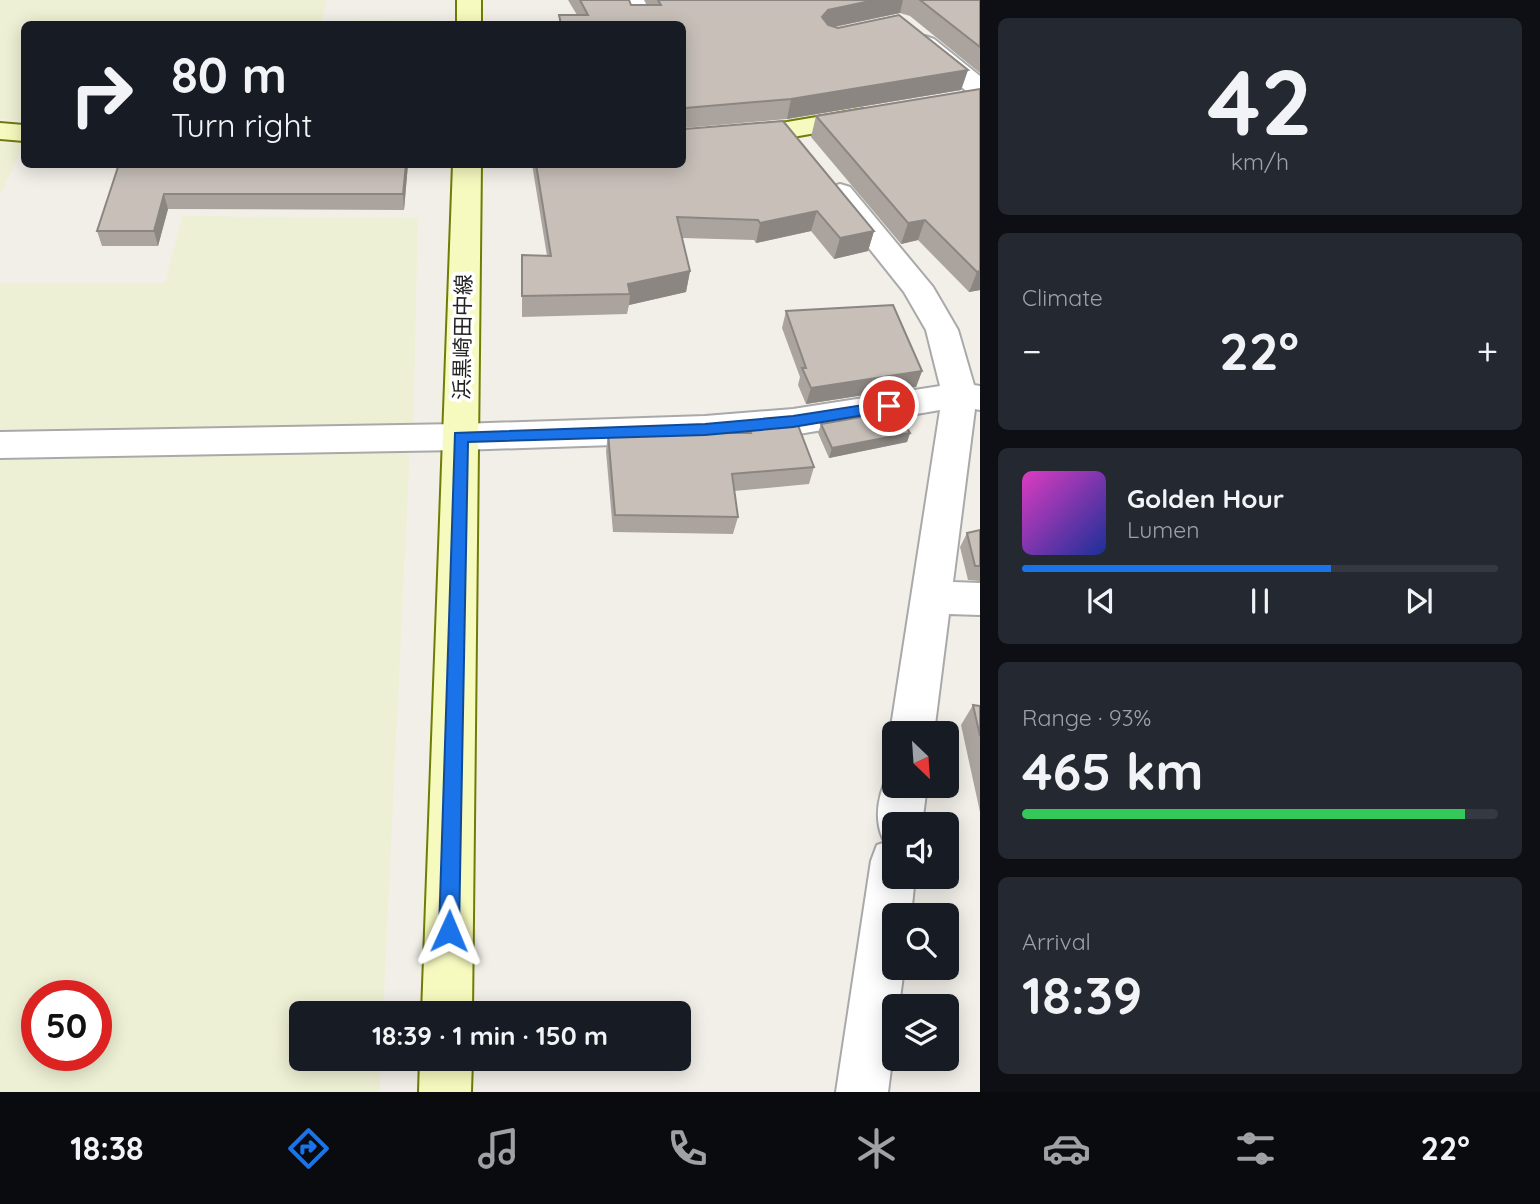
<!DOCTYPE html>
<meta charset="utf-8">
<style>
:root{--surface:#171b24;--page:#242831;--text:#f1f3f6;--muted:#9ea1a6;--line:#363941;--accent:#1a73e8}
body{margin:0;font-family:Quicksand,"Noto Sans JP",sans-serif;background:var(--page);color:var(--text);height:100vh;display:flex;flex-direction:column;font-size:26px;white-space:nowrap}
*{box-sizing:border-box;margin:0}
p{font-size:23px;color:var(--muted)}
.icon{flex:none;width:38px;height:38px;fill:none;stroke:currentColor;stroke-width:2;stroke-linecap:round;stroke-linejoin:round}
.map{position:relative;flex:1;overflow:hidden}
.panel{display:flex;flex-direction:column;gap:18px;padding:18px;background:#0d0f14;width:560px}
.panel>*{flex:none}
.guide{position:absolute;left:21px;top:21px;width:665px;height:147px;border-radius:10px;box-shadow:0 4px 18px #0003;background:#171b24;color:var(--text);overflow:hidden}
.needle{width:46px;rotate:155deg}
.fabs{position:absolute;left:882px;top:721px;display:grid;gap:14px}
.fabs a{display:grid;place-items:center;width:77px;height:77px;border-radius:10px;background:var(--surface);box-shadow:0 4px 18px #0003;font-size:35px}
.speed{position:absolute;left:21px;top:980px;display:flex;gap:14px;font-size:35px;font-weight:700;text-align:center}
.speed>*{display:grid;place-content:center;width:91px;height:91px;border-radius:50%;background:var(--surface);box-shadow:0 4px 18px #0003;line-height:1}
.speed .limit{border:10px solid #d22;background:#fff;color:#111}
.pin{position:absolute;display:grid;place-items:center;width:60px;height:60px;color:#fff;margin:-30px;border:4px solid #fff;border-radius:50%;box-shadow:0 2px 7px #0007}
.me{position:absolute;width:77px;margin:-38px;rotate:1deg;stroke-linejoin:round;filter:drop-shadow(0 0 5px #0008)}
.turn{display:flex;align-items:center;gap:24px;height:147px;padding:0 35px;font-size:32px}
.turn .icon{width:91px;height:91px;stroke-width:2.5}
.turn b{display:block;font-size:49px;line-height:60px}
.big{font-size:52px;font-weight:800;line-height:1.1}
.panel .tile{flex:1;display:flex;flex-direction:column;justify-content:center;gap:10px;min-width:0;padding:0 24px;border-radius:10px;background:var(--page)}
.panel .dial{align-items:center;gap:0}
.dial b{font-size:91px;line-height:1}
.song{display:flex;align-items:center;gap:21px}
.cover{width:84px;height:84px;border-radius:10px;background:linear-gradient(135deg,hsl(310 70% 55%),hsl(230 70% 35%))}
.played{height:7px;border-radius:4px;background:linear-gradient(90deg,var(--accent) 65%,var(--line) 65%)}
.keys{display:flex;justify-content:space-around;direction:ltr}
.heat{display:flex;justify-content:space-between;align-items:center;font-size:38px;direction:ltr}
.charge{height:10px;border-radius:5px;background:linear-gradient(90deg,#34c759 93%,var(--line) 0)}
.trip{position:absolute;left:289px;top:1001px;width:402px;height:70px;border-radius:10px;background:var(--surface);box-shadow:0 4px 18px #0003;font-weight:800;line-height:70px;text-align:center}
.tabs{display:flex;height:112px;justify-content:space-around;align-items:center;background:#090b0e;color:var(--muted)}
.tabs .icon{width:49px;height:49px}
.tabs .active{color:var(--accent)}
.tabs b{font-size:32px;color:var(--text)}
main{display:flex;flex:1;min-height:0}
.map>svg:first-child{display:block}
.farmland{fill:#eef0d5;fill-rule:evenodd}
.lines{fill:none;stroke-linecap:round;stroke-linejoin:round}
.street-casing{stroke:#a9a9a9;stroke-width:4}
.secondary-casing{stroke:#707d05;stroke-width:4}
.street{fill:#fff;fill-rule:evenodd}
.secondary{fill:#f7fabf;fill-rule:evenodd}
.wall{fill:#aba49e}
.shaded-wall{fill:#8b8681}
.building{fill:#c7bfb8;stroke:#8b8681;stroke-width:2}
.route{fill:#1a73e8;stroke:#114b97;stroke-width:2}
.labels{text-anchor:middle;stroke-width:7;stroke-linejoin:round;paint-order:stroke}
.street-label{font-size:21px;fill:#222;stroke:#fff}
</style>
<main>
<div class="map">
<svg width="980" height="1092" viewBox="0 0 980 1092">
<rect width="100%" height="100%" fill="#f2efe9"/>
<path class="farmland" d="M0,0h326l-4,21 113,-2v5h-411v96l-24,-1z
M0,143l24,1 -24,51z
M182,216l236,2 -5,209 -413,16v-160h165z
M410,449l-27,564h-82v46h80l-1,33h-380v-636zM37,996h59v59h-59z"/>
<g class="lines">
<defs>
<path id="street" d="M620,0h24l12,24h-24z
M925,36l9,3 46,37v21l-9,-2 -55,-46 -4,-5 4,-5z
M840,184l10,3 83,100 25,43 16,55 6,1v24l-5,-1 -22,173 27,1v32l-31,-1 -15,119h-40v8l-4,-8 50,-323 -147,25 -88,7 -245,8 -460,8v-26l460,-8 245,-8 88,-7 147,-23 -14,-56 -22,-38 -79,-99 5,-6z
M894,770v16h33l-5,38h-28v53h21l-4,38h-17v53h10l-5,38h-5v39l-6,47h-52l35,-231 6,-16 12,-4 -6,-2c-10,-22 -4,-46 6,-67z"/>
<path id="secondary" d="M457,0h24v24h-24z
M864,109l10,2 4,6 -4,6 -87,15 -105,9v-16l105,-9z
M0,123l24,2v16l-24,-2z
M453,164h28l-9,849h-50z
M420,1059h52l-1,33h-52z"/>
</defs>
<use href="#street" class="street-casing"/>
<use href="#secondary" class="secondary-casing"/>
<use href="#street" class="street"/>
<use href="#secondary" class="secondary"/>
</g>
<path class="wall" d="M568,0h61l2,5h17l-3,-5h335v73l-70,-57 -10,-3 -65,14 133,43 -7,20 -174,29 -103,9 190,103 -6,20 -34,8 -23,-28 -55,12 -2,-3 -72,-2 8,33 -4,21 -57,13 -2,9 -105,3v-62l25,1 -15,-92h150v-140h-123v-9h18z
M980,89v201l-11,2 -51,-52 -17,4 -90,-107 5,-21z
M119,164h289l-4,46 -236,-1 -10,37h-56l-5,-15z
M786,311l136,60 -6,16 -110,17 -8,-19 2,-8 -18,-49z
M747,424l67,43 -5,17 -75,7 4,26 -5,17 -120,-2 -7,-81 2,-18h137z
M821,424l89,9 -3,9 -78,16 -11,-25z
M980,530v51l-12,-1 -8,-33 7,-14z
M973,705l7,1v106l-19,-87z"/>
<path class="shaded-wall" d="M875,0h28l-3,13 -77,16 -1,-12 6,-7z
M968,70l-7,20 -174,29 4,-20z
M406,164h2l-4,46 -1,-16z
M164,194l4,15 -10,37 -4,-15z
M817,211l-6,20 -55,12 4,-20z
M925,220l-7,20 -17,4 7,-21z
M874,231l-6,20 -34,8 6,-21z
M690,271l-4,21 -57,13 1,-11 -2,-10z
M980,271v19l-11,2 8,-20z
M922,371l-6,16 -110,17 5,-16z
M910,433l-3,9 -78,16 3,-10z"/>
<path class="building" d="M580,0h49l2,5h30l-3,-5h217l-47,10 -6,7 6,8 10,3 61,-13 69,55 -177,29 -106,9 -3,2v-86h-121l-2,-9h29z
M920,0h60v47z
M980,89v182l-3,1 -52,-52 -17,3 -92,-107z
M783,121l91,110 -34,7 -23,-27 -57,12 -2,-3 -81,-3 13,54 -62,13 2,10 -108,2v-41l29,1 -15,-92h146v-37l3,2z
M119,164h287l-3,30h-239l-10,37h-57z
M893,305l29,66 -111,17 -9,-20h4l-20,-57z
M896,411l14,22 -78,15 -11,-24z
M796,420l18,47 -82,7 6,43 -123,-2 -7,-82h143l-4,-9z
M980,530v36h-5l-8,-33z
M973,705l7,1v30z"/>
<path class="route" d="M889,401l7,5 -2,4 -101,17 -88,8 -237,7 -9,489 -3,7 -7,3 -7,-3 -3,-7 16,-498 250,-9 88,-8z"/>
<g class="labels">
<g class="street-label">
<text transform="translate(463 337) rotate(-89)" y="7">浜黒崎田中線</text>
</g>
</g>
</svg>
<div class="fabs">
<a><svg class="needle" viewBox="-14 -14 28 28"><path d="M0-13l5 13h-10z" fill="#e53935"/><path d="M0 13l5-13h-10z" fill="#9ea1a6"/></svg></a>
<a><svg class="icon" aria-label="sound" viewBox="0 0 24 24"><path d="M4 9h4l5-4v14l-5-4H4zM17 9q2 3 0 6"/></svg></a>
<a><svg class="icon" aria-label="search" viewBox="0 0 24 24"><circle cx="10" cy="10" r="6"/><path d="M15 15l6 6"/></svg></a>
<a><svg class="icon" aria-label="layers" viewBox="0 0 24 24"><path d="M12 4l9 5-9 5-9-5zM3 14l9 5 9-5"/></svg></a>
</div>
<div class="speed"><div class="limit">50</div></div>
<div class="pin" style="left:889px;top:406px;background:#d93025"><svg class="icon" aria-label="arrive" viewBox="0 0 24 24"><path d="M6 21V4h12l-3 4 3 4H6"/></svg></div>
<svg class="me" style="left:449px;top:931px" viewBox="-20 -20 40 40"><path d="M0-17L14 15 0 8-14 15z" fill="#1a73e8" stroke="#fff" stroke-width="4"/></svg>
<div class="trip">18:39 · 1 min · 150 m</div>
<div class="guide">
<div class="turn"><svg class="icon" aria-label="right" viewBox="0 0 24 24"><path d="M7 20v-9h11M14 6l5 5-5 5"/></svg><div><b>80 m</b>Turn right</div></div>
</div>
</div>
<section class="panel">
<div class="tile dial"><b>42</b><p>km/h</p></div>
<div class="tile"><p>Climate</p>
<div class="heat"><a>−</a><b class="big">22°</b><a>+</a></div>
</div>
<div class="tile">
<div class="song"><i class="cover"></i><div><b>Golden Hour</b><p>Lumen</p></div></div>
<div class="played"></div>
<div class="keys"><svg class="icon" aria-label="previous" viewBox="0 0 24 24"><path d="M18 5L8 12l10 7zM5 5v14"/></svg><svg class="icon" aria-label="pause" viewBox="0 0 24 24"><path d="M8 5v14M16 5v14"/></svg><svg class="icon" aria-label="next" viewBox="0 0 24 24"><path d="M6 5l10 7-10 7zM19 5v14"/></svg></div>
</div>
<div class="tile"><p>Range · 93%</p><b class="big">465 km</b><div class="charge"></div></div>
<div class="tile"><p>Arrival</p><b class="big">18:39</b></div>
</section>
</main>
<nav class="tabs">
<b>18:38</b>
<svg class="icon active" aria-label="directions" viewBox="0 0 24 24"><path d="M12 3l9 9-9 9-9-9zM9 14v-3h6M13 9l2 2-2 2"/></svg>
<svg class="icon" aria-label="music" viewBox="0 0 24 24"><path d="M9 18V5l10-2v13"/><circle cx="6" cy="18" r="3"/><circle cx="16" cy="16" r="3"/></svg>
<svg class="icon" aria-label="phone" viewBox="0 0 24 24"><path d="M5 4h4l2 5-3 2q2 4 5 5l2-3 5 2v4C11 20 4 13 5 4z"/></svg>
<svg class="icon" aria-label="climate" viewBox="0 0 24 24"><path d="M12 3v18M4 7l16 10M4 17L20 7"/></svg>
<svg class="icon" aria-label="car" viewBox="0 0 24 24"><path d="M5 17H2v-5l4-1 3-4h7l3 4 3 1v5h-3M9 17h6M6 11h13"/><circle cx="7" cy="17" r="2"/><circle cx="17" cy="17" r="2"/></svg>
<svg class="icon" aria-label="filters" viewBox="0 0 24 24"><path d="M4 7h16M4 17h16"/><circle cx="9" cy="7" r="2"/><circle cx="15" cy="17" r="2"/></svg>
<b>22°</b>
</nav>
